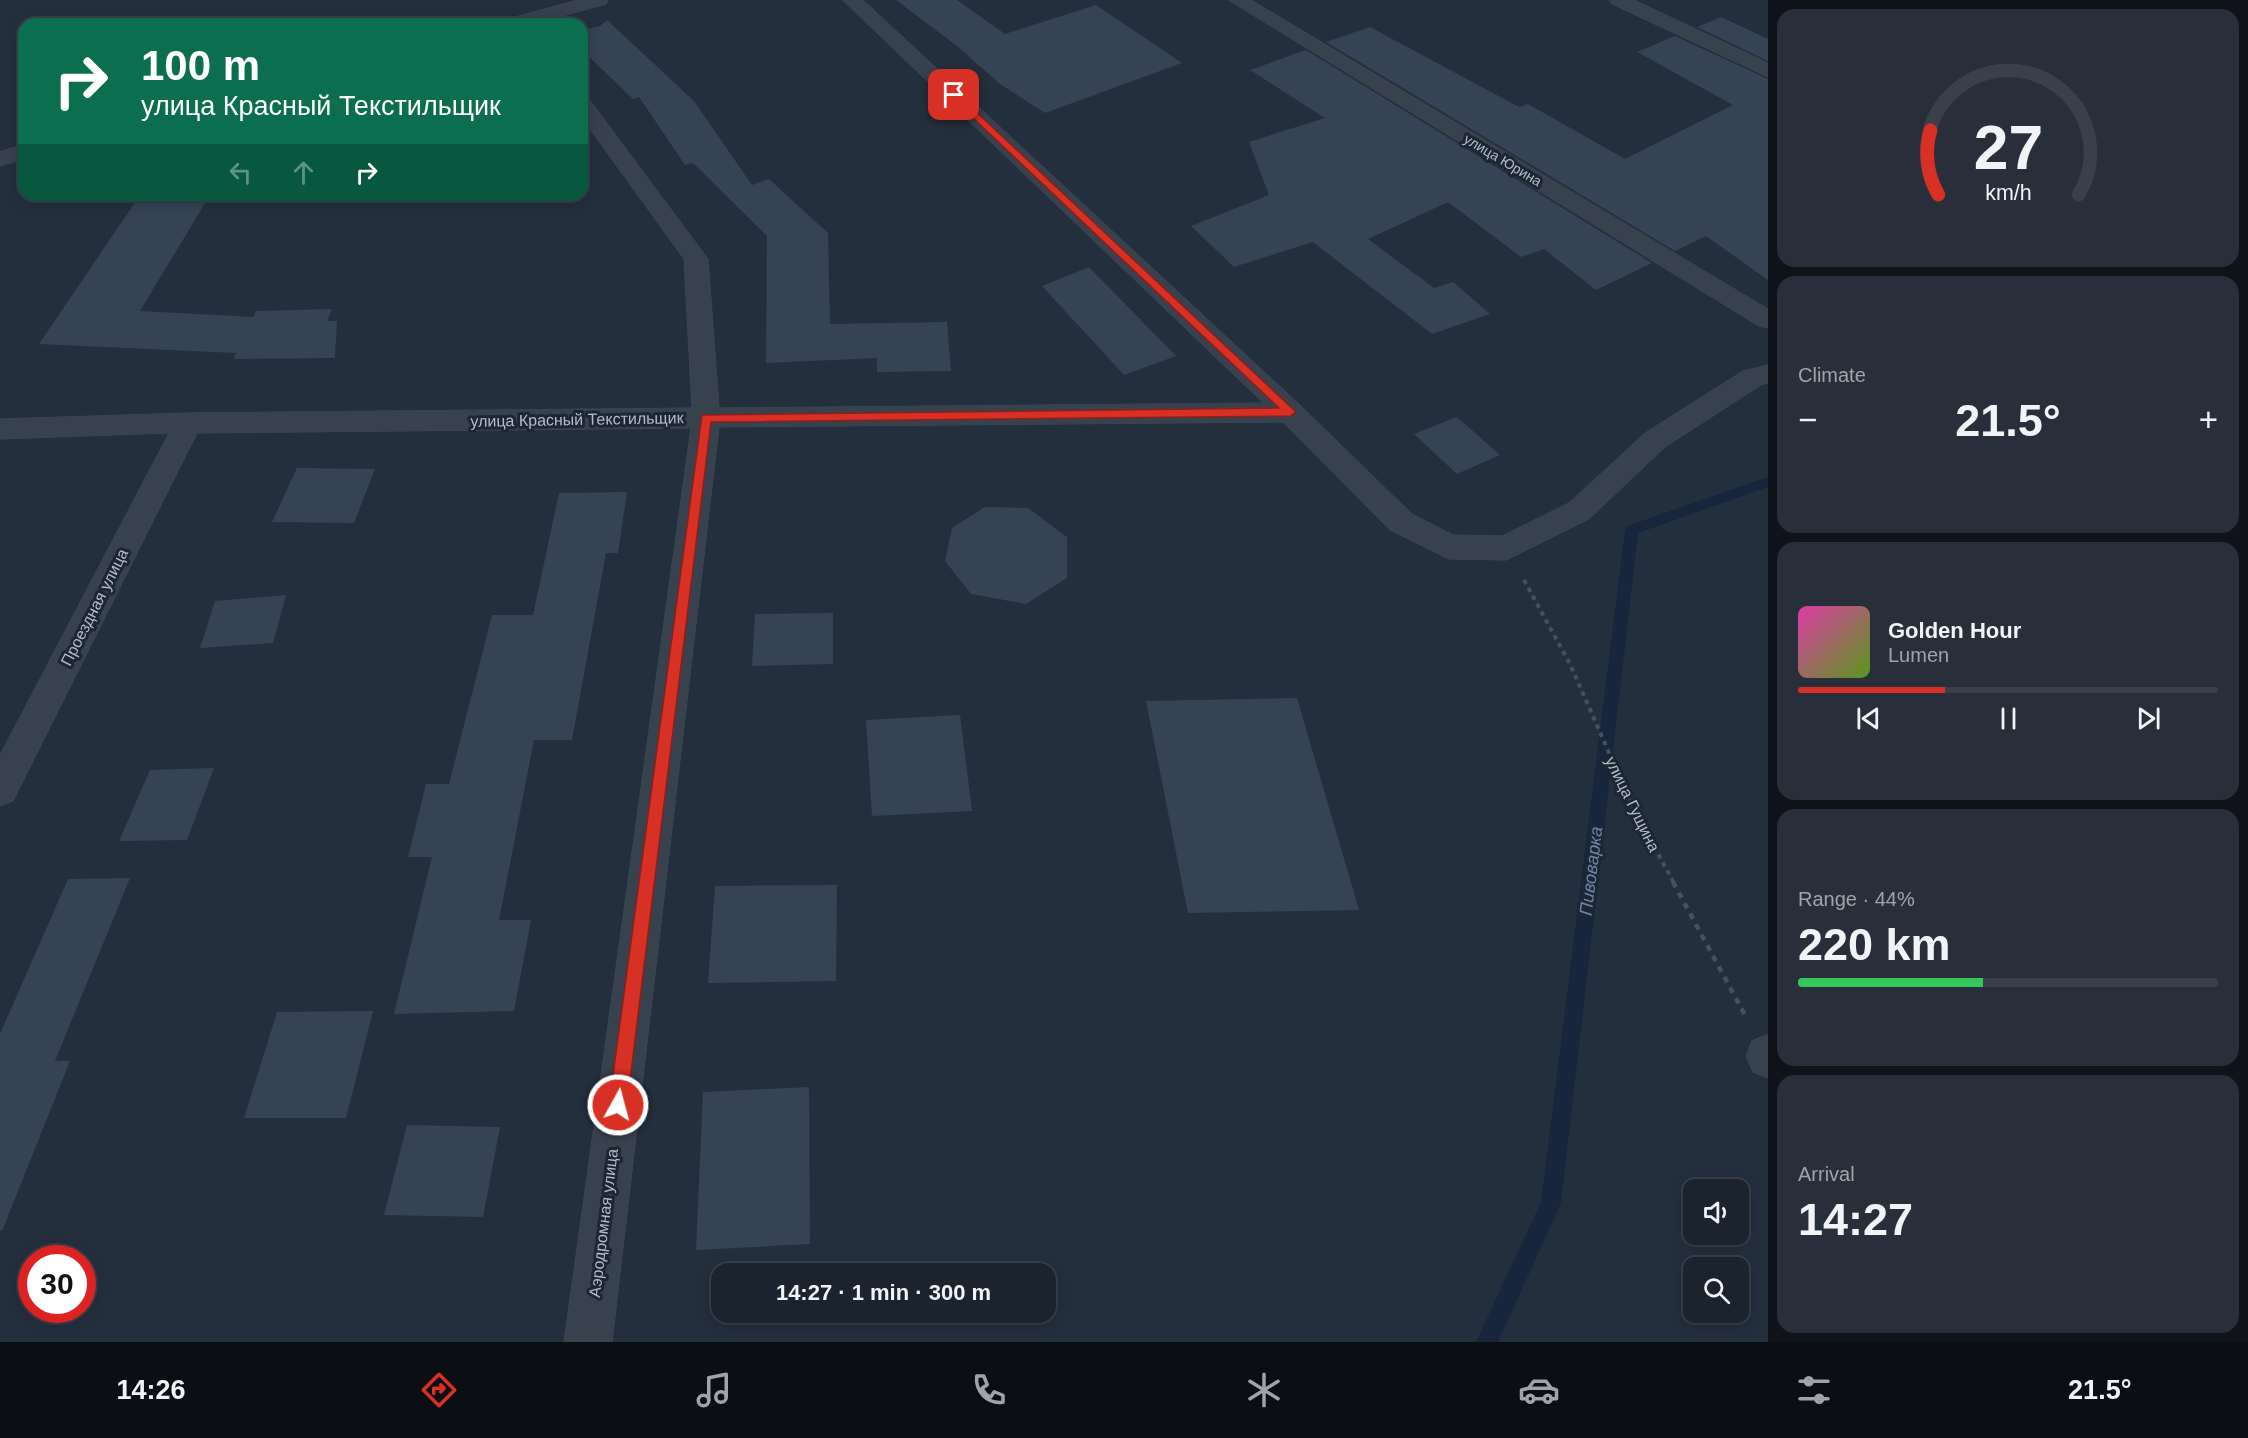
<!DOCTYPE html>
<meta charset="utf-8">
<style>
:root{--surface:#1b232e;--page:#282f3a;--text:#f1f3f6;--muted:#a0a4aa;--line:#39404a;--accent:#d93025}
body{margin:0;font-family:Helvetica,sans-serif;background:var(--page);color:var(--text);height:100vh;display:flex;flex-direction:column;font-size:22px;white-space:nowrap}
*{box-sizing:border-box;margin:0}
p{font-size:20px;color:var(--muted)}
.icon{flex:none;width:33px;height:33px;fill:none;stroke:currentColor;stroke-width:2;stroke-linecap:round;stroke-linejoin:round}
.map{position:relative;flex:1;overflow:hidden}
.details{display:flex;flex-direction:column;gap:9px;padding:9px;background:#0f1319;width:480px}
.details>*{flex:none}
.hud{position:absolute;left:18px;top:18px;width:570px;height:183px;border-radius:18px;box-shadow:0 3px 15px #0003,0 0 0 2px var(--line);background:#0b6e4f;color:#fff;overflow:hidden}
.controls{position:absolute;left:1683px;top:1179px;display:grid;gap:12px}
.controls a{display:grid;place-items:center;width:66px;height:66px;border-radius:12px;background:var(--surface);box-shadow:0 3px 15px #0003,0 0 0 2px var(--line);font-size:30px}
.speed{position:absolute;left:18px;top:1245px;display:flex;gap:12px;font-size:30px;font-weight:700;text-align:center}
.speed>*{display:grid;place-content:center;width:78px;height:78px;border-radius:50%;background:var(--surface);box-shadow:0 3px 15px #0003,0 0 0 2px var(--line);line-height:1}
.speed .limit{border:9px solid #d22;background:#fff;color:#111}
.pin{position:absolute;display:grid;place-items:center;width:51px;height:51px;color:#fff;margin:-26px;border-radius:12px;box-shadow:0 3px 9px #0006}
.me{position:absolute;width:66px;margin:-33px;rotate:7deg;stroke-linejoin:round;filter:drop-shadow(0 0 4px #0008)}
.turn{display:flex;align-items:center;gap:21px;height:126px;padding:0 24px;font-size:27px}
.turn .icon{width:78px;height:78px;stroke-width:2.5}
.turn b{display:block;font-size:42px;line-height:51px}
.lanes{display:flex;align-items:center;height:57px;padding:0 24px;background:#0003;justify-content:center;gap:30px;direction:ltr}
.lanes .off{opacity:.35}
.big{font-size:45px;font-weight:800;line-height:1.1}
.details .widget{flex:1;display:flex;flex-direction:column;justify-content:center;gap:9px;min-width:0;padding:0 21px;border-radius:18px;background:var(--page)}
.details .dial{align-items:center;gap:0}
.dial svg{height:156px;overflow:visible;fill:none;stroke:var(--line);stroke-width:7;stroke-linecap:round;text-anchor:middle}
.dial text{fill:var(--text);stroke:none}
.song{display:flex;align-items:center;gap:18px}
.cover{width:72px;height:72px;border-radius:9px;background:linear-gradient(135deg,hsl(320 70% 55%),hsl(90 70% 35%))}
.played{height:6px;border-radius:3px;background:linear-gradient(90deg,var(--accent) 35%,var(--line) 35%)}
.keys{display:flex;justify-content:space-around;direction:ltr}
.heat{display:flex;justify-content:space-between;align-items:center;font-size:33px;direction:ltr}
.charge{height:9px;border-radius:4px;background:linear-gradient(90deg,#34c759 44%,var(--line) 0)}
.trip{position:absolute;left:711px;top:1263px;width:345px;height:60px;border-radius:18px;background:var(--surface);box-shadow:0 3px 15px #0003,0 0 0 2px var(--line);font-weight:800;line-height:60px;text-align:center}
.tabs{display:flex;height:96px;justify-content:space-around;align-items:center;background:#0b0e12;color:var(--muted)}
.tabs .icon{width:42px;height:42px}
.tabs .on{color:var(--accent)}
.tabs b{font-size:27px;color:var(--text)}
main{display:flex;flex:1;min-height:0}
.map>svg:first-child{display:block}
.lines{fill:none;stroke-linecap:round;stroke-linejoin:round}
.stream{fill:#17263c;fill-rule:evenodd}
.building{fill:#364354}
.minor-casing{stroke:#414a57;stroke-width:1}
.path-far1{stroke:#3f5557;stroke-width:4;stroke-dasharray:4.5 4.5;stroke-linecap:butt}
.path{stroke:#3f5557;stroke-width:4.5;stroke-dasharray:6 6;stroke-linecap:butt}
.minor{fill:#38414e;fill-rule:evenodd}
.route{fill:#d93025;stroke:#8d1f18;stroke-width:1.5}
.labels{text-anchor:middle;stroke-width:6;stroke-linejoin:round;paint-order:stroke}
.far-street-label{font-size:14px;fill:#b4bcc9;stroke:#1d2633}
.street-label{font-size:16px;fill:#b4bcc9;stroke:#1d2633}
.water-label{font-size:18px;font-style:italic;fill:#6d86a8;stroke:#1d2633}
</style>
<main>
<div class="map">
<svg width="1768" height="1342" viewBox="0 0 1768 1342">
<rect width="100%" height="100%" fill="#242f3e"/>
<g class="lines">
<path class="stream" d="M1768,477v10l-130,46 -77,670 -63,139h-22l65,-140 84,-672 2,-4z"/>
</g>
<path class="building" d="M896,0h61l48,34 91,-29 86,58 -137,50 -45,-29 -43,-38z
M1721,17l47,22v22l-71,-34z
M607,20l87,81 58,84 17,-6 59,54 2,91 117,-2 4,49 -74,1v-14l-111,5 1,-127 -74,-73 -8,2 -46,-68 -6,2 -51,-49v-20l18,-4z
M1370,27l149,80 9,-3 97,55 108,-54 -96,-53 38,-16 93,43v201l-62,-44 -31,15 -349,-209z
M1306,50l346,213 -56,27 -52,-41 -23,8 -73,-55 -80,37 66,49 19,-6 37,32 -58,20 -119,-92 -79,25 -43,-41 78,-31 -20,-53 76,-24 -75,-48z
M140,195h70l-70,116 113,6 3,-6 76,-2 -5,12h10l-2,37 -101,1 2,-6 -197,-9z
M1089,267l87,89 -52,19 -82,-89z
M1457,417l43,38 -43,19 -43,-40z
M297,468l78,1 -21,54 -82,-1z
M627,492l-9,61h-12l-34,187h-38l-35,180h32l-17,91 -120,3 38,-157h-24l18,-73h23l43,-169h41l26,-122z
M985,507l43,1 39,29v41l-41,26 -55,-10 -26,-33 7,-33z
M286,595l-13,48 -73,5 15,-47z
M833,613v51l-81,2 3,-52z
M1297,698l62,212 -171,3 -42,-212z
M960,715l12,96 -100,5 -6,-96z
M214,768l-27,72 -68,1 31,-71z
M130,878l-75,183h15l-68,170 -2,-1v-196l68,-155z
M837,885l-1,96 -128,2 7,-97z
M373,1011l-27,107h-102l33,-106z
M809,1087l1,157 -114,6 7,-158z
M407,1125l93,2 -17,90 -99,-2z"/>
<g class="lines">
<defs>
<path id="minor" d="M578,0h30l-2,4 -73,20h-31l3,-4z
M843,0h20l437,405 112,109 41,21 49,1 67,-33 76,-70 98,-62 25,-6v18l-7,2 -96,62 -76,72 -83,41 -57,-1 -59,-29 -107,-108 -564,5 -107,915h-48l127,-914 -494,5 -184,368 -13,5v-51l169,-322 -169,6v-20l188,-6 504,-5 -8,-149 -102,-141v-21l7,2 119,160 11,149 544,-5z
M1229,0h22l517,309v19l-9,-2z
M1610,0h24l134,63v14l-156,-73z
M24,145v14l-24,7v-14z
M1767,1035l1,1v42l-15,-6 -7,-16 6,-15z"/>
</defs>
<use href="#minor" class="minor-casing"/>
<path class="path-far1" d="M1524,580l46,84 65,148 39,71"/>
<path class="path" d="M1673,882l73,135"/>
<use href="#minor" class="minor"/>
</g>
<path class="route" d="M951,94h6l339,318 -6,4 -579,6 -84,683 -3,6 -6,3 -6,-3 -3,-6 93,-690 577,-7 -328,-311z"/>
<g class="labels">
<g class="far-street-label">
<text transform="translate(1503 160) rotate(31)" y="5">улица Юрина</text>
</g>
<g class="street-label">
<text transform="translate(577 419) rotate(-1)" y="6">улица Красный Текстильщик</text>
<text transform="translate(94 607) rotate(-63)" y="6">Проездная улица</text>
<text transform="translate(1633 804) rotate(64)" y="6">улица Гущина</text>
<text transform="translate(603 1223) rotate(-83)" y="6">Аэродромная улица</text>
</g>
<g class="water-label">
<text transform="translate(1591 871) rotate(-83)" y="6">Пивоварка</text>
</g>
</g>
</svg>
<div class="controls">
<a><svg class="icon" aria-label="sound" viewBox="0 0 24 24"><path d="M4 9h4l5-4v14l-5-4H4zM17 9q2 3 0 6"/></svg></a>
<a><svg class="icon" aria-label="search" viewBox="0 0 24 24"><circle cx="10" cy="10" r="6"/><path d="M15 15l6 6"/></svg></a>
</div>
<div class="speed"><div class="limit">30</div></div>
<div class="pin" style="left:954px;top:95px;background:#d93025"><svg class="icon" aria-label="arrive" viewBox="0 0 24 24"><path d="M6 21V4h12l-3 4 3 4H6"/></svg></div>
<svg class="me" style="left:618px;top:1105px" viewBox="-20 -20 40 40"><circle r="17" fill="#d93025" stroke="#fff" stroke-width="3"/><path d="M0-11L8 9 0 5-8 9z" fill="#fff"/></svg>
<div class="trip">14:27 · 1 min · 300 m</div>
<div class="hud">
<div class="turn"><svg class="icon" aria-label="right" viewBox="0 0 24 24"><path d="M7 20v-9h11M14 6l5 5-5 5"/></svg><div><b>100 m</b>улица Красный Текстильщик</div></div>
<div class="lanes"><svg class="icon off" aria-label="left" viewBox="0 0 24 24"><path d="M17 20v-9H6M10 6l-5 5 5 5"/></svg><svg class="icon off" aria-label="ahead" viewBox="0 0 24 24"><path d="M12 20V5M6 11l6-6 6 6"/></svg><svg class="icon" aria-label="right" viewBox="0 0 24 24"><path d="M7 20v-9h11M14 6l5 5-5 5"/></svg></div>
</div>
</div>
<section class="details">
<div class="widget dial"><svg viewBox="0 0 100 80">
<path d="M14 69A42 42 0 1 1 86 69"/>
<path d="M14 69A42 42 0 0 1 10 36" stroke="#d93025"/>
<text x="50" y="56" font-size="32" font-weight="700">27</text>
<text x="50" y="72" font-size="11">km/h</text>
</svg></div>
<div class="widget"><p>Climate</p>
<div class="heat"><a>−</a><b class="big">21.5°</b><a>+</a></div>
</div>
<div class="widget">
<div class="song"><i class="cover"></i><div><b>Golden Hour</b><p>Lumen</p></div></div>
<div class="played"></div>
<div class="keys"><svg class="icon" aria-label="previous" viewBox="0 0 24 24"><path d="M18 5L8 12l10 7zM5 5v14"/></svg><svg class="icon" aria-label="pause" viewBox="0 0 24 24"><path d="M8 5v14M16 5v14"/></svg><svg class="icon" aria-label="next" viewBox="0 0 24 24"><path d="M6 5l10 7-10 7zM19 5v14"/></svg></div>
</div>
<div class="widget"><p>Range · 44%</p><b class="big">220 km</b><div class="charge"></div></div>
<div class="widget"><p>Arrival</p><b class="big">14:27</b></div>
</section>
</main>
<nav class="tabs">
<b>14:26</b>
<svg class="icon on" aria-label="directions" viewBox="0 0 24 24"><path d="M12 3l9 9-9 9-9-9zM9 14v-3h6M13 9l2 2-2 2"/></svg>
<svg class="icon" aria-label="music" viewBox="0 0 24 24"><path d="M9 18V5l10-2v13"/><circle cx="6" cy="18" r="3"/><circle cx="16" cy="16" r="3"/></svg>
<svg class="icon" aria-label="phone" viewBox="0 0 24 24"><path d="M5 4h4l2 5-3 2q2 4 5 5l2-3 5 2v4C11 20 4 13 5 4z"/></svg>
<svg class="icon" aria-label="climate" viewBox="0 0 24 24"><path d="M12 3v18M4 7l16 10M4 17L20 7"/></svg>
<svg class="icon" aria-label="car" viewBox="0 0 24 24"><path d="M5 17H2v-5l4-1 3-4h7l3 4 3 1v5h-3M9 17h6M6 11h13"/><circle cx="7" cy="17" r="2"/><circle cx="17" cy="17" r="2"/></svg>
<svg class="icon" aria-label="filters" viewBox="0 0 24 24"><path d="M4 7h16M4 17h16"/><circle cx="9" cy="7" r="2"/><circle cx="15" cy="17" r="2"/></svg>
<b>21.5°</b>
</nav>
